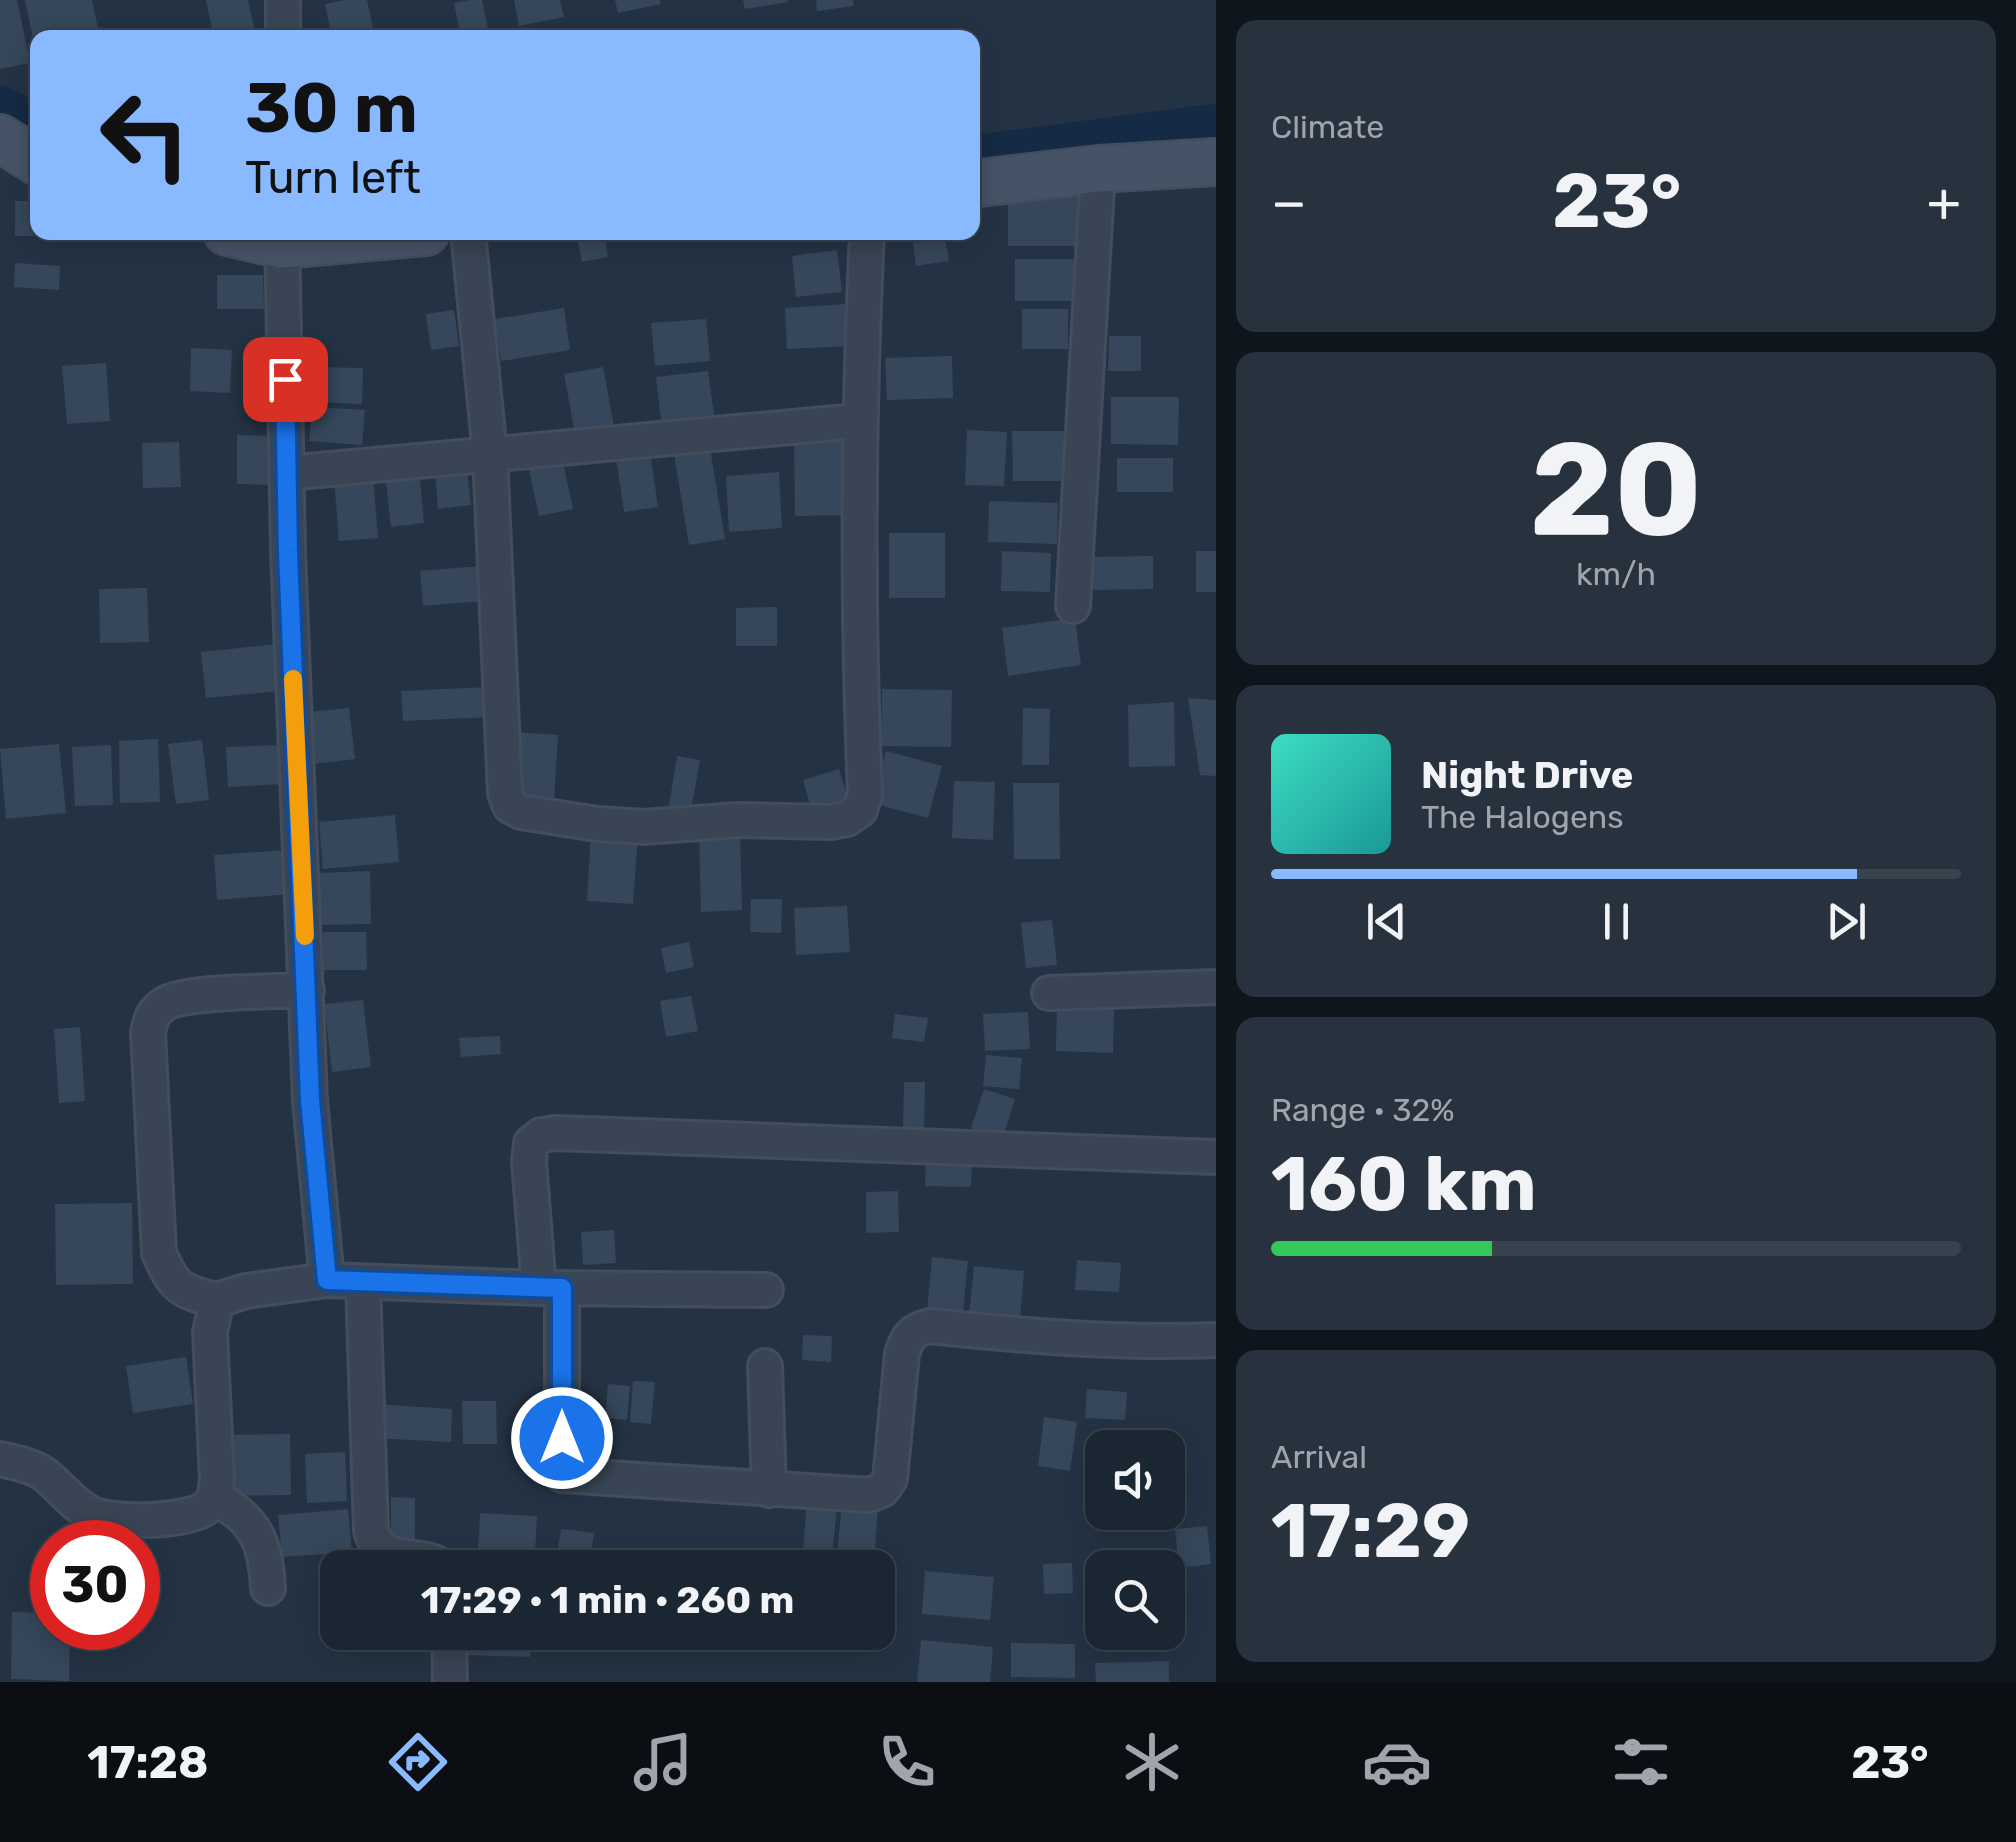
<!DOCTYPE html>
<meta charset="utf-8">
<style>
:root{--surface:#1b2633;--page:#28323f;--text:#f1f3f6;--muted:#a0a5ac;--line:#39434e;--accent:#89baff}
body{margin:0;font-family:Rubik,sans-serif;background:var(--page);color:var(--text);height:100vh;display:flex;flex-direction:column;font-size:38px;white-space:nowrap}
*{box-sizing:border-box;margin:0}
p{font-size:32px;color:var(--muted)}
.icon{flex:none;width:55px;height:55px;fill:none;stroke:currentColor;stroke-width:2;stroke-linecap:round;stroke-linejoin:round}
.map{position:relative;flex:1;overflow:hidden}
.sheet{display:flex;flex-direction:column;gap:20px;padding:20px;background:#0f151c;width:800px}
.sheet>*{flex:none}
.hud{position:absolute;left:30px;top:30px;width:950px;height:210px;border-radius:20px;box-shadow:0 5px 25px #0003,0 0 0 2px var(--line);background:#89baff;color:#111;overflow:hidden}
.buttons{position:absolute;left:1085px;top:1430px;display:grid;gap:20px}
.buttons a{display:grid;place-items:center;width:100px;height:100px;border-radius:20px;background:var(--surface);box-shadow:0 5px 25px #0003,0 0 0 2px var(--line);font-size:50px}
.speed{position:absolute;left:30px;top:1520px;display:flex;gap:20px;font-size:50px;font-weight:700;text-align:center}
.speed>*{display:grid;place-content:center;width:130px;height:130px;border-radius:50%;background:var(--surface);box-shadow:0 5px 25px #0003,0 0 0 2px var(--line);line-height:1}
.speed .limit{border:15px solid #d22;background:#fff;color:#111}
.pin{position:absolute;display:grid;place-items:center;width:85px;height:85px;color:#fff;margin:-42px;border-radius:20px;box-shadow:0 5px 15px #0006}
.me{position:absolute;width:110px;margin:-55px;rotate:0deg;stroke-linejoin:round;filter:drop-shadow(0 0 8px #0008)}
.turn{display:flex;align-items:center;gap:35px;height:210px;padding:0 50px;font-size:45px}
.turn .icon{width:130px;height:130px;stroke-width:2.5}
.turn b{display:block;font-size:70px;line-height:85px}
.big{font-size:75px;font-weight:700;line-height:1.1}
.sheet .tile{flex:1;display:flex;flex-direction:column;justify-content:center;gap:15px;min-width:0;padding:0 35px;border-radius:20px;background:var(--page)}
.sheet .dial{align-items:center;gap:0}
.dial b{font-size:130px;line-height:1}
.song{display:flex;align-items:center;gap:30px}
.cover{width:120px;height:120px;border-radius:15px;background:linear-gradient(135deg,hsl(170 70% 55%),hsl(180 70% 35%))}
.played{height:10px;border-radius:5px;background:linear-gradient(90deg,var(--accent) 85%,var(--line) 85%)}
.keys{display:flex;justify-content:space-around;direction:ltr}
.heat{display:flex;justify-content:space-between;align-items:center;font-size:55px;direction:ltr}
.charge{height:15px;border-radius:8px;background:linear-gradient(90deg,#34c759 32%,var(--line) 0)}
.trip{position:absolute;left:320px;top:1550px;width:575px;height:100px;border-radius:20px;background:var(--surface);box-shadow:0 5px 25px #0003,0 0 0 2px var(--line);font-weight:700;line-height:100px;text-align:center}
.menu{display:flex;height:160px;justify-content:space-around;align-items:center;background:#0b0f14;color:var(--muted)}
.menu .icon{width:70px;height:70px}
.menu .current{color:var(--accent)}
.menu b{font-size:45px;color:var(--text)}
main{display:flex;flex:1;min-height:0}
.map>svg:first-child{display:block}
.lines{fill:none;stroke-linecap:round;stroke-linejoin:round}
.canal{stroke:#152a44;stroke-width:35}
.building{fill:#36475b}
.street-casing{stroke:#424e5d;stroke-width:38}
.secondary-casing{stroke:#424e5d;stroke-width:50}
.street{stroke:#394554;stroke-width:32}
.secondary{stroke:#465367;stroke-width:45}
.route-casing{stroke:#114b97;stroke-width:25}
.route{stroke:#1a73e8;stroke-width:18}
.slow{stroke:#f59e0b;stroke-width:18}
</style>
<main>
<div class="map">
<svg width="1216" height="1682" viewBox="0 0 1216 1682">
<rect width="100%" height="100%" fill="#243344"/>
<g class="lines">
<path class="canal" d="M0,103l38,18
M972,153l244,-32"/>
</g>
<path class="building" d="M0,0h17l13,63 -30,6z
M25,0h67l8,38h-62l-2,15z
M206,0h42l8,36 -42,2z
M345,0h22l8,38h-43l-7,-34z
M470,0h12l8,38h-29l-7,-35z
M514,0h46l4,17 -45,9z
M615,0h45l1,4 -43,9z
M743,0h45v2l-43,7z
M816,0h37l1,6 -37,5z
M863,28l1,10h-48v-4z
M1008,197h77v49h-77z
M15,201h23v31h16v4h-39z
M576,232h28l4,25 -26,5z
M945,238l4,23 -33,5 -3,-23z
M837,250l5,42 -46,5 -4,-41z
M1015,259h61v42h-61z
M15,263l45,3 -1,24 -45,-3z
M217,275h46l1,34h-47z
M847,304l3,42 -63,3 -2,-41z
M564,308l6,42 -69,11 -6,-42z
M1022,309h46v40h-46z
M454,310l5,36 -28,4 -5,-36z
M706,319l4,42 -55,5 -4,-43z
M1109,336h32v35h-33z
M191,348l41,2 -2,43 -40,-2z
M952,356l1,42 -66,2 -2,-42z
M106,363l4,58 -43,3 -5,-58z
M313,367l50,1 -1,36 -51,-2z
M603,367l11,59 -39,8 -11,-60z
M708,371l7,51 -53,7 -6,-52z
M1111,397h68l-1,48 -67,-1z
M312,407l53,3 -3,35 -53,-4z
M967,430l40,2 -3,54 -39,-1z
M1012,431h52v50h-51z
M794,433h58v82l-57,1z
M237,435l35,1 -1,49 -34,-1z
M179,442l2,45 -38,1 -1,-45z
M709,442l16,97 -36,6 -16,-97z
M649,446l9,61 -34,5 -9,-61z
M561,453l12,56 -34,7 -12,-56z
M1117,458h56v34h-56z
M419,469l5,54 -33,4 -6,-54z
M467,470l4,35 -33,4 -3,-36z
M779,472l3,56 -53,4 -3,-56z
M373,476l5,62 -39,3 -5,-63z
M989,501l69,2 -1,41 -69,-2z
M889,533h56v65h-56z
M1002,551l49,2 -1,39 -49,-1z
M1196,551h20v41h-20z
M1153,556v33l-60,1 -1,-33z
M480,566l3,35 -60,5 -3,-35z
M147,588l2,54 -49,1 -1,-54z
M777,607v39h-41v-38z
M1075,618l6,47 -73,11 -6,-48z
M277,644l4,47 -75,7 -5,-46z
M489,687l2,30 -88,4 -2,-30z
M882,689l70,1 -1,57 -70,-1z
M1188,698l28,2v76l-16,-1z
M1174,702l1,64 -46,1 -1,-62z
M349,708l6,51 -43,5 -5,-52z
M1023,708l27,1 -1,56h-27z
M515,732l43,3 -4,65 -42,-3z
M158,739l2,63 -40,1 -1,-62z
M202,740l7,60 -33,4 -8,-60z
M59,744l7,69 -60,6 -6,-70z
M111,745l2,60 -38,1 -3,-59z
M283,745l1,39 -56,3 -2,-40z
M886,751l56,15 -14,52 -56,-15z
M677,756l23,4 -9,50 -22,-4z
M839,769l11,37 -37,10 -10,-36z
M954,781l41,1 -2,58 -41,-2z
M1013,783h46l1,76h-46z
M395,815l4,47 -76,7 -4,-47z
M591,832l47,3 -5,69 -46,-3z
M740,834l2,76 -41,2 -2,-76z
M287,850l3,44 -73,6 -3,-45z
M370,871l1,53 -53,1 -1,-52z
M751,899h31l-1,34 -31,-1z
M847,906l3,46 -54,3 -2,-47z
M1052,920l5,45 -31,3 -5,-45z
M323,932h43l1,38h-44z
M689,942l5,25 -28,6 -5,-25z
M691,996l7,35 -32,6 -6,-36z
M363,1000l8,67 -39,5 -8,-68z
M1057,1003l57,1 -1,49 -57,-2z
M1028,1012l2,37 -45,2 -2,-37z
M895,1014l33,4 -4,24 -32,-4z
M80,1027l5,74 -26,2 -5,-74z
M500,1036l1,18 -40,3 -2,-19z
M986,1055l36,3 -3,31 -36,-3z
M904,1082h21l-1,47h-21z
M984,1089l31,10 -12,39 -32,-10z
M926,1159l46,2 -1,26 -46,-1z
M898,1191l1,41 -33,1v-41z
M132,1203l1,81 -77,1 -1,-81z
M614,1230l2,33 -33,2 -2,-33z
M932,1257l36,4 -5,52 -36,-2z
M1077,1260l44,3 -2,29 -44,-2z
M974,1266l50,5 -4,49 -51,-4z
M803,1335l29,1 -1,26 -29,-2z
M186,1357l7,47 -60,9 -7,-47z
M633,1381l22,1 -4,42 -21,-2z
M608,1384l22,2 -3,34 -22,-2z
M1087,1389l40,3 -2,28 -40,-2z
M462,1401h34l1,43h-34z
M374,1404l78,5 -1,33 -79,-4z
M1044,1417l33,5 -7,49 -32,-5z
M290,1434l1,61 -63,1 -1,-61z
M345,1452l2,49 -40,2 -2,-49z
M391,1497l24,1v47l-24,1z
M842,1501l36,3 -4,58 -37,-4z
M807,1502l30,4 -6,60 -29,-3z
M348,1509l4,43 -70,5 -4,-42z
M480,1513l57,3 -2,37 -57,-2z
M1207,1526l4,38 -32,4 -4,-39z
M561,1529l33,4 -4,27 -33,-5z
M1072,1563l1,30 -29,1 -1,-30z
M925,1571l69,6 -4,43 -68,-6z
M12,1612l40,1v15h18l-1,53 -58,-2z
M462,1632h69l-1,25 -69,-2z
M553,1632h54l-1,11 -53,-6z
M921,1640l72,7 -3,35h-73z
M1011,1643l64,1v34l-64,-1z
M1169,1661v21h-73l-1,-19z"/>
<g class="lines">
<defs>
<path id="street" d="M283,38v-38
M468,232l22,222 15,339 5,13 11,6 76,12 47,3 95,-7 91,2 17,-3 13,-9 5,-16c-8,-188 -7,-374 2,-562
M286,473l572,-52
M1073,606l25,-437
M1049,993l167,-6
M327,1280l212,8 227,2
M363,1283l8,248c13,39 48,17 73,37
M539,1288l-10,-127 2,-18 10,-8 15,-2 660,24
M562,1288v187l307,20 13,-5 8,-11 12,-125c5,-17 10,-24 28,-28 96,10 190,18 286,14
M217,1300c-36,-8 -43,-12 -58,-47l-11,-221c3,-12 4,-19 15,-27 21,-15 114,-13 144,-15
M765,1366l4,124
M0,1459c14,3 33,7 44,15 17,13 29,31 48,40 21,10 98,8 115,-7 9,-8 9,-17 10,-28l-7,-147 7,-32 29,-9 81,-11 -17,-179 -22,-550 -6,-319
M215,1498c41,21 51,46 53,90
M449,1632l1,50"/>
<path id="secondary" d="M0,138l38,24
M972,184l126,-15 118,-7
M227,232l55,13 144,-13"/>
</defs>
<use href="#street" class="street-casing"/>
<use href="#secondary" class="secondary-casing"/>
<use href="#street" class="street"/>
<use href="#secondary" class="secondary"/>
</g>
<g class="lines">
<defs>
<path id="route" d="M285,379l3,173 22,548 17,180 235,8v150"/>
</defs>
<use href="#route" class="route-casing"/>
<use href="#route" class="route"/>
<path class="slow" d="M293,679l12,257"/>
</g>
</svg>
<div class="buttons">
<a><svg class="icon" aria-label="sound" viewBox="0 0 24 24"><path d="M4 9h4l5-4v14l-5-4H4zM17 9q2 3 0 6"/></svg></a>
<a><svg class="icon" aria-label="search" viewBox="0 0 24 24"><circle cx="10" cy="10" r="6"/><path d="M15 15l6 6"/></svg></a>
</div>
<div class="speed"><div class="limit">30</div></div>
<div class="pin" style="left:285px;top:379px;background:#d93025"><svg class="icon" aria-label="arrive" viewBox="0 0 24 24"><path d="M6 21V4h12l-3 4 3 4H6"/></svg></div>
<svg class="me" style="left:562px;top:1438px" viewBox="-20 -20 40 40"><circle r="17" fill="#1a73e8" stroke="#fff" stroke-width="3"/><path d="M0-11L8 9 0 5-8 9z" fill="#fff"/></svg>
<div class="trip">17:29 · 1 min · 260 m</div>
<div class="hud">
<div class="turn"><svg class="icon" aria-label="left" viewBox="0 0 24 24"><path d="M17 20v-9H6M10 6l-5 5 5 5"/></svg><div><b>30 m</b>Turn left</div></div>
</div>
</div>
<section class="sheet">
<div class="tile"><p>Climate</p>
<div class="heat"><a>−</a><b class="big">23°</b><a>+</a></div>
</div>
<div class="tile dial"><b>20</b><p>km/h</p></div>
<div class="tile">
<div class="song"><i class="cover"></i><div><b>Night Drive</b><p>The Halogens</p></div></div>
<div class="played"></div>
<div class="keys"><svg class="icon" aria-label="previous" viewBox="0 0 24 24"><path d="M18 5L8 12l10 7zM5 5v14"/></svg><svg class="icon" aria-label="pause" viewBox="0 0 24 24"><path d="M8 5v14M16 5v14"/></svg><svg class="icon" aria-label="next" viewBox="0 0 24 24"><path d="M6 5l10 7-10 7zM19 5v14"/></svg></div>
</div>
<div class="tile"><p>Range · 32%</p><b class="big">160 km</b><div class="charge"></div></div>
<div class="tile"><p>Arrival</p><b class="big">17:29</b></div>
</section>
</main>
<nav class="menu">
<b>17:28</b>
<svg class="icon current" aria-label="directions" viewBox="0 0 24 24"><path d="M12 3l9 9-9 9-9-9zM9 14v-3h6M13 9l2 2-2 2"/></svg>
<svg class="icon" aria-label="music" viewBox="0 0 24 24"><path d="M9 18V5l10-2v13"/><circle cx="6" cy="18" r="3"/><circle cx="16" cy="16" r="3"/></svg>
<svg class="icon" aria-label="phone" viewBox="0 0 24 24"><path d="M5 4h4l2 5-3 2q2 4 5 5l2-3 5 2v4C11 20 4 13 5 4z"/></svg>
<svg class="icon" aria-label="climate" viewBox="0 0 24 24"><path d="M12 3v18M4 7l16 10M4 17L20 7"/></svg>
<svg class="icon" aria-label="car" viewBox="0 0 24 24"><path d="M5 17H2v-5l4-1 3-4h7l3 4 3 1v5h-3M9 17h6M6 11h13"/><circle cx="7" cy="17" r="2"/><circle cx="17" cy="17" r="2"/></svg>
<svg class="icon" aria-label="filters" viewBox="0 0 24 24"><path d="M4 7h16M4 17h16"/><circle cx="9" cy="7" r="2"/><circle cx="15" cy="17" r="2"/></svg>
<b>23°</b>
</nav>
